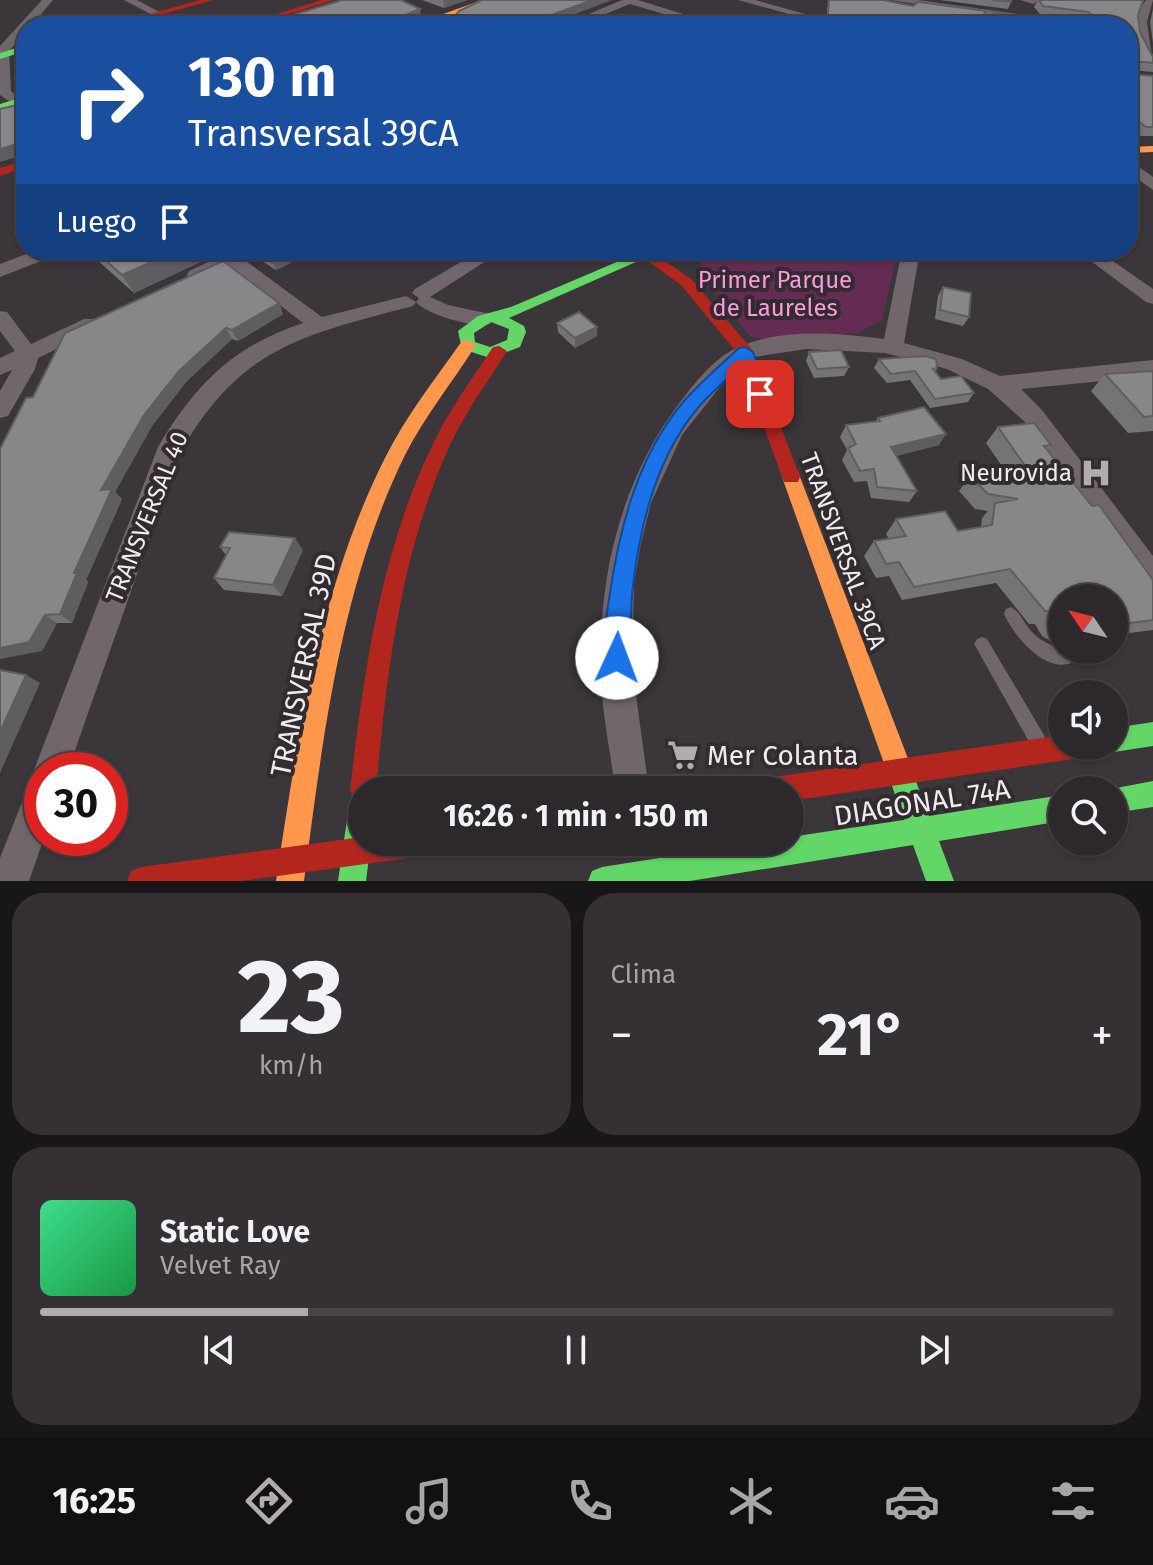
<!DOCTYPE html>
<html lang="es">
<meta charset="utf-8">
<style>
:root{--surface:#2c282b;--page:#343033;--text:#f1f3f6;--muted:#a6a6a9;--line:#484447;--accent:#b1acaf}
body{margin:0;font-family:"Fira Sans",sans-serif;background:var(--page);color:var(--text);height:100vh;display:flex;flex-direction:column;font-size:30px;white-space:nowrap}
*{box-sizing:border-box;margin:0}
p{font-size:26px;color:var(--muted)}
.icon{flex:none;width:44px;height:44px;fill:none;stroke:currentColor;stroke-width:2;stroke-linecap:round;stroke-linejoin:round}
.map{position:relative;height:881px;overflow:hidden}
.drawer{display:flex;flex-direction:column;gap:12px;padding:12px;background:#181618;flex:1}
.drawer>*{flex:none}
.guide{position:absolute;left:16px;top:16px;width:1122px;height:244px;border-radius:32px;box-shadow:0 2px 6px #0004,0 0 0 2px var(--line);background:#1a4fa0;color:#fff;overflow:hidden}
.needle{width:52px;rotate:305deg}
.tools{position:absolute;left:1048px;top:584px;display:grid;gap:16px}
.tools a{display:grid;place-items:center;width:80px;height:80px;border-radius:50%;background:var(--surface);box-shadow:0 2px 6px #0004,0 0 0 2px var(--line);font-size:40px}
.speed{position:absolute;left:24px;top:752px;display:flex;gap:16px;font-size:40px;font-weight:700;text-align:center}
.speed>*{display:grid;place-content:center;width:104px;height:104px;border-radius:50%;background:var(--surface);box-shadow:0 2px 6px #0004,0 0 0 2px var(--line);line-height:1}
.speed .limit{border:12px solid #d22;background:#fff;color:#111}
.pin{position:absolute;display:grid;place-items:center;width:68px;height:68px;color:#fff;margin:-34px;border-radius:16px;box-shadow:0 4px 12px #0006}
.me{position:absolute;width:88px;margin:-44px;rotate:2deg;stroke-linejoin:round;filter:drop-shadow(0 0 6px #0008)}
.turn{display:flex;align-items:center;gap:28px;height:168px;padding:0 40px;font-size:36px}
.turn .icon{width:104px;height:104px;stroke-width:2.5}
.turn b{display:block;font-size:56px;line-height:68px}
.then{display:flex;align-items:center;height:76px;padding:0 40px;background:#0003;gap:16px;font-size:30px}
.big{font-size:60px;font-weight:700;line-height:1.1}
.drawer .tile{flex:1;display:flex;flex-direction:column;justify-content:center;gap:12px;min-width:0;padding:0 28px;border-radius:32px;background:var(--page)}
.drawer .dial{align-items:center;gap:0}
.dial b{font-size:104px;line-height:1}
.song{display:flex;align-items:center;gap:24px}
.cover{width:96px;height:96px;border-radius:12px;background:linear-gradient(135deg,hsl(150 70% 55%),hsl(140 70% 35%))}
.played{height:8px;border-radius:4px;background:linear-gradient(90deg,var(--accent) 25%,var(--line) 25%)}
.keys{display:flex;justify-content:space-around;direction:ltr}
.heat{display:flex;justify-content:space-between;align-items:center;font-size:44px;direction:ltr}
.drawer .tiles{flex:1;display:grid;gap:12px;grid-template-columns:1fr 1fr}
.tile:last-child{grid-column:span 2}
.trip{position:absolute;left:348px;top:776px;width:456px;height:80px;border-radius:40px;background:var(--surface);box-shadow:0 2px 6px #0004,0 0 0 2px var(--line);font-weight:700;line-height:80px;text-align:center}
.menu{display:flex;height:128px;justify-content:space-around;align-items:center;background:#121011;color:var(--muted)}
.menu .icon{width:56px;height:56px}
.menu .on{color:var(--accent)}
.menu b{font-size:36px;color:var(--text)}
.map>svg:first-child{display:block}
.green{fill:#642c53}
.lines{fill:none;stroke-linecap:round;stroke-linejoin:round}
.lane{fill:#71666c;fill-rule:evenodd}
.street{fill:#71666c;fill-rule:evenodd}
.fast{fill:#63d668;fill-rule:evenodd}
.slow{fill:#ff974d;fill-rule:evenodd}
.jam{fill:#b3261e;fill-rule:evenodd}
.wall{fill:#747476}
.shaded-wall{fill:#5e5e60}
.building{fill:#878789;stroke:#5e5e60;stroke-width:2}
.route{fill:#1a73e8;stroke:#114b97;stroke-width:2}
.labels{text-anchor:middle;stroke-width:8;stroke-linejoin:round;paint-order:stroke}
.park-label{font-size:24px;fill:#fc9adb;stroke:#322b2f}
.poi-label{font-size:24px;fill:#f0ebee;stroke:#322b2f;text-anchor:end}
.street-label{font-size:24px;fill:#f0ebee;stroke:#322b2f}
.near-street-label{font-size:28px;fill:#f0ebee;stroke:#322b2f}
.near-poi-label{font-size:28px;fill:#f0ebee;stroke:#322b2f;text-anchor:start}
</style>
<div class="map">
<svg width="1153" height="881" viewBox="0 0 1153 881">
<rect width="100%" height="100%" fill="#3b3639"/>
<path class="green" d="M712,250h186l-16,70 -24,13 -93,7 -15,-4 -50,-60 1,-14z"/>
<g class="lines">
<path class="lane" d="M1011,607c10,5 13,17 21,25 11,12 25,15 39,21l3,5 -3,5c-27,10 -57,-27 -67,-49l2,-5z
M982,637l5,2 57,96 2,6 -2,6 -6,2 -6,-2 -55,-98 -3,-5 3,-5z"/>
<path class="street" d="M42,0h11l-22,26h-5v5l-17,20 2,40 15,11v10l-26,-17v-49z
M124,0h13l26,14 -9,2z
M622,0h16l84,26h-18l-74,-22 -54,22h-16z
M738,0h17l68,19 -5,3z
M890,0h28l165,23 6,3h-30z
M1020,0h18v1l-5,3z
M1146,0h7l-6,22 6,43 -4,-1c-14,-22 -19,-42 -3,-64z
M1128,159l25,18v13l-25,-18z
M37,250h25l-3,4 -59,23v-13z
M212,250h45l-14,9 79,58 84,-21 10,6 -3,4c-111,29 -175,42 -234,149l-111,315h-26l2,68 -15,43h-29v-23l30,-76 7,-4 -3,-8 124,-323c37,-62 75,-101 145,-124l-74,-57 -26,13h-14l-2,-4 2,-4 28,-13z
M481,250h22l-73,47 18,8 42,9 3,5 -3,5c-16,4 -63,-9 -74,-22l3,-4 -7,-5 3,-4z
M902,250h18l-16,93 58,16 38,17 153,-16v16l-132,13 21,21 111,146v35l-10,-4 -118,-165 -37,-33 -41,-20 -62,-16 -79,-4 -52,8 -27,21 -45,57 -31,68 -10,40 -7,41 -2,82 17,124h-34c-3,-28 -9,-56 -12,-85 -10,-104 11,-215 75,-300 16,-21 36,-48 61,-58 44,-19 99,-14 145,-8z
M1076,250h21l56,39v15l-7,-2z
M0,311l7,1 24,32 53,-25h14l3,5 -3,5 -60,29 -3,11 -27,47 -8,2v-27l12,-21 -12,5v-17l15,-7 -15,-20z"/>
<path class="fast" d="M26,45v6l-26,8v-6z
M26,96v6l-26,8v-6z
M645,250h18l-154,68 15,8 2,6 -6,15 -30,11 -28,-9 -4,-18 20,-15 33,-9zM491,322l18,7 -2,11 -17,7 -15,-5 -1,-9z
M1153,722v24l-39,6 -9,-3 -1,-3h10v-18z
M899,756l9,4 21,56 133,-21v26l-123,20 15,40h-28l-13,-36 -223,36h-102l4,-10 10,-4 159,-25h29v-5l114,-17 -18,-51 4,-9z
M1153,781v26l-39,6v-23h-8z
M362,793v49h9l-5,39h-28l11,-75 4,-9z"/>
<path class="slow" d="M482,0h12l-72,26h-12z
M1153,146v6l-25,1v-6z
M468,340l8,5c-24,38 -52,72 -72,112 -64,132 -81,281 -100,424h-28c22,-144 43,-292 109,-423 21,-42 50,-79 77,-117z
M791,469l7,3 2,5 112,292 -4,9 -9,4 -9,-4 -4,-9 -104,-292 2,-5z"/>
<path class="jam" d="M200,0h13l-92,26h-14z
M322,0h12l-84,26h-13z
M26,160v7l-26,9v-8z
M633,250h16l42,29 60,69 49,129 -2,5h-14l-2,-5 -44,-123 -57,-69z
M499,346l8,5c-19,31 -42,61 -57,94 -50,109 -63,227 -74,345h-14v13l-8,-4 -4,-9c14,-118 30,-236 82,-344 16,-35 40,-67 61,-99z
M1062,735v11h24l-4,9 -9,4 -283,42v-11h-29l4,-9 9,-4z
M362,837v5h75l-4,10 -10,4 -181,25h-115l4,-10 10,-4z"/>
</g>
<path class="wall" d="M422,0h45l-23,8z
M828,0h55l30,6 73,5 -1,4 8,11h-167z
M940,0h71v2l-3,7z
M1038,0h106l-6,15 2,17 13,31v9l-22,-2v4l22,2v60h-14l-11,-8v-102h-88l4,-8 40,2 -44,-6 -6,-7z
M1153,9v34l-3,-21z
M993,12l18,14h-14l-7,-7z
M86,250h119l4,8 -75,35z
M260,250h57l-41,20 -17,-11 -4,-7z
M943,287l26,30 -6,9 -28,-7 3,-23z
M279,303l4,11 -45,27 -6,-2 -46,43 -34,44 -37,66 7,7 -36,81 2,2 -16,41h-15l-15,28 -9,-254z
M557,323l40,4v9l-22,12 -17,-16z
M809,352l40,15 -5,9 -30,2 -8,-17z
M879,359l58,9 -1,3 5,8 33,14 -6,9 -38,6 -20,-28 -23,3 -13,-15z
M1153,371v60l-25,2 -37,-42 14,-17z
M878,418l61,27 -43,11 21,35 -8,11 -38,-4 -4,-17 -13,1 -12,-22 5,-10 -7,-13 6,-12 30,-4z
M998,427l53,18 -4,5 106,130v50l-39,5v-37h-52v45l-7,1 -13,-8 -7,-12h-6l-33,-41 -94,17 -13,-24 -13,2 -12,-22 10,-15 15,-2 -3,-5 10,-15 62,12 23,-4 1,-9 6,-7 -13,-2 -16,-18 11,-15 36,-4 -20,-29z
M220,547l83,3 -21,46 -58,-6 -10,-12 12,-23z"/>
<path class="shaded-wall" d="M443,0h24l-23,8z
M592,0h20l-68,26 -1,-8z
M420,9l1,7 -16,7 -3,-4 1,-3z
M26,141v13l-26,8v-13z
M179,250h26l4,8 -75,35 -12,-18z
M300,250h17l-41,20 -3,-7z
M279,303l4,11 -45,27 -6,-11z
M597,327v9l-22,12v-10z
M226,328l6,11 -46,43 -34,44 -37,66 7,7 -36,81 2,2 -16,41 -12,-9 41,-124 43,-75 35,-44z
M946,434l-7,11 -55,14 7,-12z
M295,538l8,12 -21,46 -9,-11z
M45,615l12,8 -15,28 -42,8v-11z
M26,675l14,8 -40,90v-41z"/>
<path class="building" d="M342,0h59l19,9 -17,7 -1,3 3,2 50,-5 4,-5 23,-11h110l-49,18 29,8h-295l17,-5 -8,-4z
M829,0h54l30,6 6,-4 67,9 -2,3 9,12h-85l-12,-2v2h-69z
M992,0h19v2z
M1039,0h104l-5,15 2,17 13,25v6l-20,-2 -3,3 1,10 22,2v51h-7l-12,-9 -6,1v-93h-86l2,-8 49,3 3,-4 -8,-5 -45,-6z
M993,12l18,3v11h-3z
M26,103v38l-26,8v-40z
M94,250h85l-57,25z
M260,250h40l-27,13 -18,-11z
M223,261l56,42 -47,27 -6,-2 -47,43 -35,44 -43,75 11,-1 -38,84h3l-17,41 -15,1 -16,27 -29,6v-199l26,-51 7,-1 32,-64z
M943,287l28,6 -2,24 -29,-7z
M579,312l18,15 -22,11 -18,-15z
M841,350l8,17 -32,2 -8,-17z
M925,356l11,3 1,9 -4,1 8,10 20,-3 13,17 -39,6 -20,-28 -24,3 -12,-15z
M1153,371v45l-9,1 -39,-43z
M924,407l22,27 -55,13 26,44 -40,-4 -3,-18 -14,2 -12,-23 8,-4 -10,-19 34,-4 -2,-3z
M1034,423l17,22 -7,1 48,60 7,-1 54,75v40l-39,5v-27h-52v28l-4,-2 -7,-13h-6l-35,-42 -96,18 -15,-25 -13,2 -12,-23 32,-5 -10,-17 49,-8 13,20 34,-6 3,-22 23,-4 -30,-5 -18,-18 58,-6 -30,-43z
M229,532l66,6 -22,47 -59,-7 16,-30 -10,-1z
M0,670l26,5 -26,57z"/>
<path class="route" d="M745,347l8,5 15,42 -8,6 -6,-2 -13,-33c-14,15 -31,28 -44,44 -41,49 -57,115 -64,177 -4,25 1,57 -8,80l-8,3 -9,-3c-8,-21 -1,-52 2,-73 10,-68 29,-140 75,-193 17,-19 36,-35 54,-52z"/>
<defs>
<symbol id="hospital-bare" viewBox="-9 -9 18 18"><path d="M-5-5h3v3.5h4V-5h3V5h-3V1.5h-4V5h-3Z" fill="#b1acaf" stroke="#322b2f" stroke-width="2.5" paint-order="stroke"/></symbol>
<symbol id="supermarket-bare" viewBox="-9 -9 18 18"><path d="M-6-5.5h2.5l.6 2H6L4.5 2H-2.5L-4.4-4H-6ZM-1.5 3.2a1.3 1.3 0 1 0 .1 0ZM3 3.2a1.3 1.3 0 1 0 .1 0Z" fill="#b1acaf" stroke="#322b2f" stroke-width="2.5" paint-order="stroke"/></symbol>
</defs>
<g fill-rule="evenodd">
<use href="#hospital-bare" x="1074" y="451" width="44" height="44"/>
<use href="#supermarket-bare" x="661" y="733" width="44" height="44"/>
</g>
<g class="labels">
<g class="park-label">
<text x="775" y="288">Primer Parque<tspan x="775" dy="28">de Laureles</tspan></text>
</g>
<g class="poi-label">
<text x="1072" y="481">Neurovida</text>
</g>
<g class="street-label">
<text transform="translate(147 517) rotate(-68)" y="8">TRANSVERSAL 40</text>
<text transform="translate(843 551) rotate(70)" y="8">TRANSVERSAL 39CA</text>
</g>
<g class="near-street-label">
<text transform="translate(303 665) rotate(-78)" y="10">TRANSVERSAL 39D</text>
<text transform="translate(922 802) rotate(-9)" y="10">DIAGONAL 74A</text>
</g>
<g class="near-poi-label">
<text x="707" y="765">Mer Colanta</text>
</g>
</g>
</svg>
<div class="tools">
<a><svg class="needle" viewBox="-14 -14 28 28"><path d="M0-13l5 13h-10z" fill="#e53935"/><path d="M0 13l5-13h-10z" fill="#a6a6a9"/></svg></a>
<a><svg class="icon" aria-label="sound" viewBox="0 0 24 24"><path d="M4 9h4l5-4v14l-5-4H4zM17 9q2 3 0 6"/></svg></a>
<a><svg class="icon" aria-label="search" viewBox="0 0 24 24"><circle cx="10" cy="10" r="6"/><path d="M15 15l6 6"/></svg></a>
</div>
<div class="speed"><div class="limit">30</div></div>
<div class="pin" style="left:760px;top:394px;background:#d93025"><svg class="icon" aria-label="arrive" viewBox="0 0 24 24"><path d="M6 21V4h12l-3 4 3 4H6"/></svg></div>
<svg class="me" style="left:617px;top:658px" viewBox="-20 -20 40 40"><circle r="19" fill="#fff"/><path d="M0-13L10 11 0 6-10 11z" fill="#1a73e8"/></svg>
<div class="trip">16:26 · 1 min · 150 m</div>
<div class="guide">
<div class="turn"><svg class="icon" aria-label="right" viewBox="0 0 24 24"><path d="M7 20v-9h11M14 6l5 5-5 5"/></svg><div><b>130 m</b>Transversal 39CA</div></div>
<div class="then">Luego<svg class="icon" aria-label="arrive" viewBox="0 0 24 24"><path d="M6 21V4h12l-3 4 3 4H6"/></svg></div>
</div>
</div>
<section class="drawer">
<div class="tiles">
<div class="tile dial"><b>23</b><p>km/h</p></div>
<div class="tile"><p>Clima</p>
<div class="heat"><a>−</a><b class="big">21°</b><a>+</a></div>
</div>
<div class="tile">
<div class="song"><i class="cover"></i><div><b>Static Love</b><p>Velvet Ray</p></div></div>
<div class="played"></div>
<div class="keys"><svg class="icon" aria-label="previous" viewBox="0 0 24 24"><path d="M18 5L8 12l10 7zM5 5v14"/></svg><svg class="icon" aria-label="pause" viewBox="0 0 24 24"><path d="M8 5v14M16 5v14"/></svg><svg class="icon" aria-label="next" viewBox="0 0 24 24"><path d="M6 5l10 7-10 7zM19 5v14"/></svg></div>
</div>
</div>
</section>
<nav class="menu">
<b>16:25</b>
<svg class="icon on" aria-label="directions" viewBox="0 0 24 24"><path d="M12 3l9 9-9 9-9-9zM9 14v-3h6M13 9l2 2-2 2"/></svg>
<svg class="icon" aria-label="music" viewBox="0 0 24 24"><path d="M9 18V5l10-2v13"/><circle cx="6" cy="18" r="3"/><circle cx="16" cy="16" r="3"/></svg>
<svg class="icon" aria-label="phone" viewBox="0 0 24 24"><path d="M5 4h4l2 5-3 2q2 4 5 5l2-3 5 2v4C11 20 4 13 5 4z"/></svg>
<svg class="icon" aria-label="climate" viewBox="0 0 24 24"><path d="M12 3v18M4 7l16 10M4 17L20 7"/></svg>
<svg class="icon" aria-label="car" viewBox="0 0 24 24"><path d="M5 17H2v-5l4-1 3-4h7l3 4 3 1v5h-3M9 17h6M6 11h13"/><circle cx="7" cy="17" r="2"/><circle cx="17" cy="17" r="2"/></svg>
<svg class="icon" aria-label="filters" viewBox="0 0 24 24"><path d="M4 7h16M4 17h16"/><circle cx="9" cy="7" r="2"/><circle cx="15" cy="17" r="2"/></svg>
</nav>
